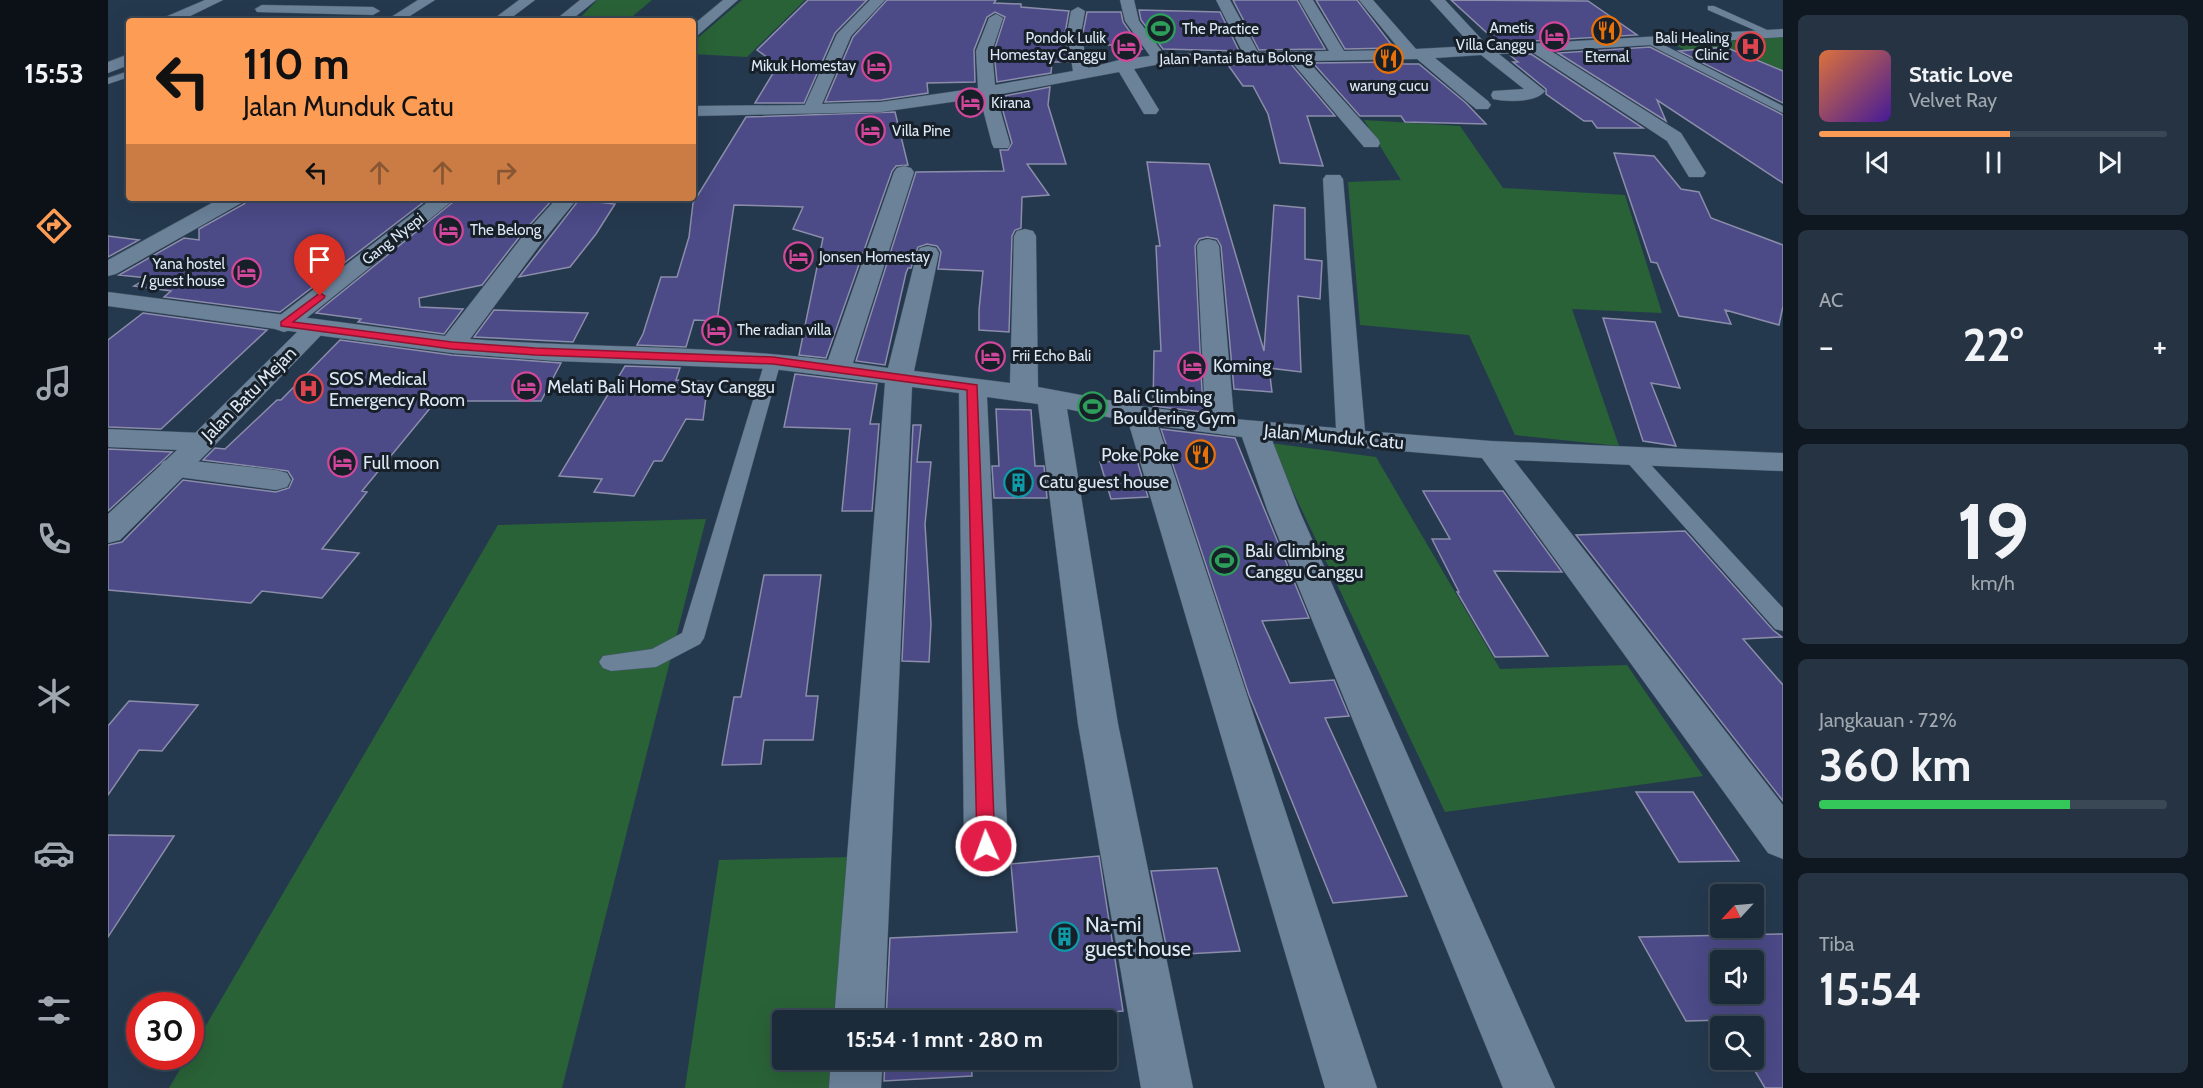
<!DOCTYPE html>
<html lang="id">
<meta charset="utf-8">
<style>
:root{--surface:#1c2b3a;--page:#253342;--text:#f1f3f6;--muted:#a0a7af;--line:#3a4754;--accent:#fd9c55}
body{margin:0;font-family:Cabin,sans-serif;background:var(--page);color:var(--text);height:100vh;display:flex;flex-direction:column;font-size:22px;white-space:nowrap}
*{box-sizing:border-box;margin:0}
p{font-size:20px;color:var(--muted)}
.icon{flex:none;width:33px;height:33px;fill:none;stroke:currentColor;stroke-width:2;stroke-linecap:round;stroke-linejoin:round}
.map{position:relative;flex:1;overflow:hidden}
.drawer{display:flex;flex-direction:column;gap:15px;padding:15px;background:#0f1820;width:420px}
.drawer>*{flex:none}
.banner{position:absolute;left:18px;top:18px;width:570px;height:183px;border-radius:6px;box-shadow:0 6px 24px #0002,0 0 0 2px var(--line);background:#fd9c55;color:#111;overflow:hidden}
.needle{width:39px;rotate:244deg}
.fabs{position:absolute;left:1602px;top:884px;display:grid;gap:12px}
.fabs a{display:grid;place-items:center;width:54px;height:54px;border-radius:6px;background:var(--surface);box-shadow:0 6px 24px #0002,0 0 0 2px var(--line);font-size:30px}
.speed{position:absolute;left:18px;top:992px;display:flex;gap:12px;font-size:30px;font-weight:700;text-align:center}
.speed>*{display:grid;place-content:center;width:78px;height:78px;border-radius:50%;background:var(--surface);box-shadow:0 6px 24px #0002,0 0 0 2px var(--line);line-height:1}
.speed .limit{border:9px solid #d22;background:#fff;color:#111}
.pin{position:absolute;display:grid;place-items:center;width:51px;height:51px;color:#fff;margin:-62px -26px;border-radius:50% 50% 50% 0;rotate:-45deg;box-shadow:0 0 6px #0007}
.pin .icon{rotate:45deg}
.me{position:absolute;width:66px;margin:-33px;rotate:358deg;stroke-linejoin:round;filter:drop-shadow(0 0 4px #0008)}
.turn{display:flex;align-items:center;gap:21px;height:126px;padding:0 18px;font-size:27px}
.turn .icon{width:78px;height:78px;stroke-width:2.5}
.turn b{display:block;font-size:42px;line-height:51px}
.lanes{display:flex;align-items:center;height:57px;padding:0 18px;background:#0003;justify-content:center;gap:30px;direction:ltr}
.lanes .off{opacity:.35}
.big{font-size:45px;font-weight:700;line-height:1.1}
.drawer .card{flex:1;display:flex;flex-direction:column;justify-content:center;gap:9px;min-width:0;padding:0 21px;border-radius:9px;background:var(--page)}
.drawer .dial{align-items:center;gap:0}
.dial b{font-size:78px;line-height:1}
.song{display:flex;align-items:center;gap:18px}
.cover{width:72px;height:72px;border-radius:9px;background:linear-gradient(135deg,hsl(20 70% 55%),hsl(260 70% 35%))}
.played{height:6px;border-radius:3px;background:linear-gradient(90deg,var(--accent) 55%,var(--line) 55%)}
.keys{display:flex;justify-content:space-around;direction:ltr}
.heat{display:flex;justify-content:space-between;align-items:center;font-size:33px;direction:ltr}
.charge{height:9px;border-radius:4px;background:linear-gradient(90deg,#34c759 72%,var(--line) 0)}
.trip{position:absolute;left:664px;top:1010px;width:345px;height:60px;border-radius:6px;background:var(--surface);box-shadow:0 6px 24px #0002,0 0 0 2px var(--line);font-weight:700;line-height:60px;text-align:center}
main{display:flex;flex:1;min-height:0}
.menu{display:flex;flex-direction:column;width:108px;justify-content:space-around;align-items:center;background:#0b1117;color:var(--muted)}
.menu .icon{width:42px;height:42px}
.menu .current{color:var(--accent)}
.menu b{font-size:27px;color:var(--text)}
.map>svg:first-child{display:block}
.green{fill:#2a6237}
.building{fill:#4c4a87;stroke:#8b8daa;stroke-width:1.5;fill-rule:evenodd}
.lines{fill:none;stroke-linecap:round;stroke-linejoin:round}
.service-casing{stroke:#435465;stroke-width:1}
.minor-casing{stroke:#435465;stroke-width:1}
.tertiary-casing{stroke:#435465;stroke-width:1}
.service{fill:#6b8299;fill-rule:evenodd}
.minor{fill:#6b8299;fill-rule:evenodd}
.tertiary{fill:#6b8299;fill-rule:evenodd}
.route{fill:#e11d48;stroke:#92132f;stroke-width:1.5}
.labels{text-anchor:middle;stroke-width:6;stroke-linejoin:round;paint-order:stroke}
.far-poi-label{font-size:15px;fill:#dce8f5;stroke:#172029;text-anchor:start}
.far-street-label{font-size:15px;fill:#dce8f5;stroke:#172029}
.poi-label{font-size:18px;fill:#dce8f5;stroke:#172029;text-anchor:start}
.street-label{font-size:18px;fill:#dce8f5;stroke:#172029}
.near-poi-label{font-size:21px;fill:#dce8f5;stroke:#172029;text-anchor:start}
</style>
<main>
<nav class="menu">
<b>15:53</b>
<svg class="icon current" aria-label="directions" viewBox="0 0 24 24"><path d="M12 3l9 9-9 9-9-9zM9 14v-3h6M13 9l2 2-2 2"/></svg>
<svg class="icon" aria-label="music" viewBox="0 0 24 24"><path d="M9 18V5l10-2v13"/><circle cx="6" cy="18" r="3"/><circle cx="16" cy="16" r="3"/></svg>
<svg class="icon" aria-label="phone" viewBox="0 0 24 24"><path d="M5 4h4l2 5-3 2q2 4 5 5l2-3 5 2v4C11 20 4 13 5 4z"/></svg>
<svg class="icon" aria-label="climate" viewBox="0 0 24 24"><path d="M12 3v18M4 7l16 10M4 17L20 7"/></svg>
<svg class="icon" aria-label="car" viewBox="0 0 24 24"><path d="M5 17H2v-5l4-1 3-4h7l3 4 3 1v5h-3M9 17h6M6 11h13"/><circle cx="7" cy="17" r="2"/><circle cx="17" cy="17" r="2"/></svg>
<svg class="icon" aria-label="filters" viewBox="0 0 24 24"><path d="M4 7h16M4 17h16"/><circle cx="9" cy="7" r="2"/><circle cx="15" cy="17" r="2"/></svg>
</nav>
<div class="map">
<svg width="1675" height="1088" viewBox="0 0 1675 1088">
<rect width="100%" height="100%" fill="#25394e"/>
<path class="green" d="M489,0h55l-25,21h-50z
M634,0h63l-58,57 -54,-3v-12z
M1675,37v62l-108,-54z
M1256,120l96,6 43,62 122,7 37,118 -90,-4 47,137 -104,-11 -46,-100 -109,-10 -12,-143 53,-2z
M1162,443l106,14 124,212 127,-4 76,111 -258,36z
M598,519l-144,569h-393l19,-32h2l1,-5 307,-526z
M744,857l-5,163h-64v39h63l-1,29h-160l34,-228z"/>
<path class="building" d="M700,0h59l-32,33 -31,70h-49l23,-38 -21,-15z
M779,0h109l-2,3 27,1v3l48,4 -4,22 4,29h-17l-1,11 -54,9 -3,-31 11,-34 -10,-5 -8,5 -13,33 1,32 -48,1 1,10 -47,7 -56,2 28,-65z
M1125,0h64l28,49 -66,1z
M1208,0h41l37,48 -49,1z
M1343,0l137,1 49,34 -139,8z
M1031,10l81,2 19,39 -76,-2 -22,-29z
M979,12h34l2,10 19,27h-22l-1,-4h-33l-3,-12z
M1542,47l133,68v68l-126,-83 9,21 -108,-68z
M1617,47l58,24v32l-104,-52z
M1423,54l112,74h-46l-5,-7h-8l-38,-27v-5l-33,-27h5l-7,-6z
M1293,62l2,2h16l47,39 20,21 -81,-2 -4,-6h-41l-47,-53z
M1182,63l45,53h-28l16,50 -43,-3 -12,-49 -15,-28h-10l-15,-21z
M942,87l-2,18 18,59h-39l22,31 -27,2 -1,31 -6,2 -3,6 -3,96 -30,-2v-20l4,-39 -45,-2 3,-17 -4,-6 -10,-2 -9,3 -7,21h-3l-2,5 -21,92 -29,-4 60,-189 88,-1 -4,-21h8l4,-7 -13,-46z
M787,112l13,53 -12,1 -4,5 -66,187 -27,-3 24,-117 -30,-9 10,-22 -69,-2 -17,116 -23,-1 -8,27 -49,-2 6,-11 18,-57h16l12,-40 4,-34 53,-86z
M1506,153l40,3 27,33 18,3 12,26 72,27v61l-4,19 -54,-15 6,14 -52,-8 -22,-53 -6,-1z
M1039,162l62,2 55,187 10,-146 31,3v51l17,2 -2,38 -22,-3 3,76 -32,-4 3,24 -38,-3 -13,-143 -4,-7 -10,-2 -8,2 -4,7 8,166 -50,-6 1,-55h7l-5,-105h4z
M140,198h181l-149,114 -116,-15 7,-6 -37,-5 14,-8 -29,-3 65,-37 15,2v-11l45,-25z
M350,198h96l-30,33 -42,54 -63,13 1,9 43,2 -19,25 -86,-12 3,-3 -45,-6z
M470,198h21l-3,4 19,2 -19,30 -26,33 -51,10 59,-76z
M0,236l31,4 -31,17z
M386,310l94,3 -15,29 -99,-5z
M35,313l124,17 -106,99 -53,-2v-87z
M1495,318l52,4 25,66 -29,-5 25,63 -33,-5z
M232,340l112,15 109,8 -20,38h-105l-74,90 5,1 -45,57 37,4 -37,45 -60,-7 -11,12 -143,-13v-45l14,-3 61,-62 93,12 13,-4 4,-9 -5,-8 -85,-11 12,-12 10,1 52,-49h4z
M517,366l55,2 -4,12 32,2 -5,38 -17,-1 -24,42h-8l-20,35 -40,-4 8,-13 -43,-3z
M687,374l82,10 -7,40h9l-7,87h-30l8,-82 -66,-2z
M888,409l35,1 4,56h9l3,32h-53l-2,-32h7z
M805,425h8l-4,37h14l-6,62 6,100 -2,38 -27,-1z
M1053,429l74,9 74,180 -47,3 28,62 44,-3 15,36 -24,2 82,178 -74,7 -84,-208z
M0,449l64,3 -64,59z
M1029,460l11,37 -37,2 -11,-37z
M1315,491h80l59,81 -68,-1 54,85 -53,1 -38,-65h2l-27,-53h18z
M1577,531l88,99 9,7 -39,2 40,46v116l-207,-266z
M656,575h57l-15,121h12l-5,44h-49l-3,24 -39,1 12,-68h7z
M21,701l69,4 -36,46 -23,-1 -31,45v-69z
M1528,792h57l46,69 -60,1z
M0,835l66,1 -66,101z
M991,856l24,155 -98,8v-3l-57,4h-82l4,-82 127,-6 -6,-68z
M1109,868l23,83 -72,4 -17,-84z
M1675,934v154h-18l-17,-29h6v-33h-26l-3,-6 -39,1 -47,-84zM1612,960h34v33h-34z
M777,1059h86l1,17 -88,5z"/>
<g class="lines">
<defs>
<path id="service" d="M1600,6h6l62,28 -8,2 -60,-26z
M1540,40h6l129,66v7l-135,-69z
M21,71v6l-21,7v-6z
M665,356l8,5 -77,277 -4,6 -44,23 -45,4 -8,-3 -4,-6 4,-6 49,-7 30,-16 83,-272z
M1525,451l7,2 143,155v23l-8,-2 -149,-168 -3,-4 3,-4z"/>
<path id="minor" d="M97,0h18l-43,21h-19l2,-3z
M310,0h17l-33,21h-17z
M411,0h16l-28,21h-16z
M472,0h16l-26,21h-16z
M615,0h15l-40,35 -5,1v-11z
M762,0h15l-34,36 -29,68 59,-2 97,-14 -2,-37 13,-33 7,-4 7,4 -11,33 3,34 78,-14 -6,-38 4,-22 7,-4 7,4 -4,22 7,35 35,-9 27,-3 -25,-35 -5,-21h14l5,21 25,33 79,-1 -27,-53h14l28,52 71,-1 -30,-51h14l31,51 56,-1 -41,-50h14l43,49 56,-3 -42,-46h15l43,46 295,-17v8l-232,14 130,82 25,40 -3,4h-14l-22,-36 -135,-89 -33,2 46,37c-9,12 -38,11 -52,8l-2,-4 2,-4 31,-2 -43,-34 -46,3 53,43 3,4 -3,4h-12l-59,-50 -109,2 70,78 2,4 -2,4h-14l-73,-86 -131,3 -26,5 25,41 -3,4h-12l-25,-42 -123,23 14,49 -2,4h-14l-2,-4 -12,-46 -99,14 -188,4v-10l112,-1 32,-71z
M154,5l111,2 7,4 -7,4 -116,-3 -2,-3z
M21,54v11l-21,8v-11z
M796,166l7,2 3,4 -61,191 35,5 29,-115 3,-5 8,-2 8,2 3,5 -25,118 96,12 4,-147 3,-5 8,-2 8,2 3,5 2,151 102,19 65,9 -8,-169 3,-5 8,-2 8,2 3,5 15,173 102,9 -13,-249 3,-4h14l3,4 22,252 126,10 292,12v18l-269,-11 269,345v54l-15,-6 -286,-395 -210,-18 28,72 255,576h-52l-235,-576 -26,-75 -84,-11 219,662h-52l-197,-667 -61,-12 51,315 75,364h-52l-63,-364 -40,-320 -51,-7 21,449 -7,14 -15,6 -15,-6 -7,-14 -5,-453 -47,-6 -28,633h-50l51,-637 -112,-14 -217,-8 -104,-8 -136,-18 -9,-3 -4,-5 4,-5 9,-3 129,17 81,-104 31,-34h18l1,2 -3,4 -31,38 -72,97c119,9 239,6 358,21l66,-188 3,-4z
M113,198h25l-3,4 -127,72 -8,2v-16z
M325,198h23l-163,131 -9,3 -9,-3 -4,-5 4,-5z
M0,429l94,4 10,3 5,6 -5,6 -10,3 -94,-4z
M66,459l102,11 11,3 4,7 -4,7 -11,3 -113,-15 -4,-7 4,-7z
M723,1059h52l-2,29h-52z"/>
<path id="tertiary" d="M0,292l208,27 9,3 4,5 -117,121 -92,92 -12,3v-29l84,-78 105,-104 -189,-26z"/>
</defs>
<use href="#service" class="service-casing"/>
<use href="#minor" class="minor-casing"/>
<use href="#tertiary" class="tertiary-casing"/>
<use href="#service" class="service"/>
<use href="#minor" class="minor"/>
<use href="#tertiary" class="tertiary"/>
</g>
<path class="route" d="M212,293l5,3 -1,2 -31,24 159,20 83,6 238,9 204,28 18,461 -3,6 -6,2 -7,-2 -2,-6 -10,-456 -194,-26 -238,-9 -83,-6 -171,-23v-4z"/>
<defs>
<symbol id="stadium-ring" viewBox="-11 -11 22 22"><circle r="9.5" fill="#172029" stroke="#2e9e5b" stroke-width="1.5"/><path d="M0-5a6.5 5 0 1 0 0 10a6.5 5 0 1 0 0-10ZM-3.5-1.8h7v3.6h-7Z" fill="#2e9e5b"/></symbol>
<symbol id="restaurant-ring" viewBox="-11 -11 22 22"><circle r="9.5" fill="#172029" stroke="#e8710a" stroke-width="1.5"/><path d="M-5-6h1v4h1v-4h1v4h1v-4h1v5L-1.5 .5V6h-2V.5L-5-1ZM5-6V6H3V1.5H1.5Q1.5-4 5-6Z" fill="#e8710a"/></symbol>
<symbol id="hotel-ring" viewBox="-11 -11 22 22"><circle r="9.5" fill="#172029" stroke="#d1479c" stroke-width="1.5"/><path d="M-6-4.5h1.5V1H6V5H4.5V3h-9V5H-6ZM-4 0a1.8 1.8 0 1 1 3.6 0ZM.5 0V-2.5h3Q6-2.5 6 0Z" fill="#d1479c"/></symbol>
<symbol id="hospital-ring" viewBox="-11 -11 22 22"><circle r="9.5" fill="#172029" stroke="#e0444e" stroke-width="1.5"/><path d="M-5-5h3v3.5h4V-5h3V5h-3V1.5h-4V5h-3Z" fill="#e0444e"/></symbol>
<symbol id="building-ring" viewBox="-11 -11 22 22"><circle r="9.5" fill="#172029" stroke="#0f9aa8" stroke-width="1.5"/><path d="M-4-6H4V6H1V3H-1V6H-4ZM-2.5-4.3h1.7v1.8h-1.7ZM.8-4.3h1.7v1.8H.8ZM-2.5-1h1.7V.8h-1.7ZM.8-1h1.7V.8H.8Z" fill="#0f9aa8"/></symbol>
</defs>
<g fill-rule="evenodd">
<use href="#stadium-ring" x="1036" y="12" width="33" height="33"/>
<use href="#restaurant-ring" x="1482" y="14" width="33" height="33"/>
<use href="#hotel-ring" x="1430" y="20" width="33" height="33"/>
<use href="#hotel-ring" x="1002" y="30" width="33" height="33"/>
<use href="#hospital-ring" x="1626" y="30" width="33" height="33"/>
<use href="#restaurant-ring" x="1264" y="42" width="33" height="33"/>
<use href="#hotel-ring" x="752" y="50" width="33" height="33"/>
<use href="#hotel-ring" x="846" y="86" width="33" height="33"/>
<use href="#hotel-ring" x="746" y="114" width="33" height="33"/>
<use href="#hotel-ring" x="324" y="214" width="33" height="33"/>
<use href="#hotel-ring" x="674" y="240" width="33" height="33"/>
<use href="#hotel-ring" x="122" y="256" width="33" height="33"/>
<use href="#hotel-ring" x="592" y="314" width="33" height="33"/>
<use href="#hotel-ring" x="866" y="340" width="33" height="33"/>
<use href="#hotel-ring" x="1068" y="350" width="33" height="33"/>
<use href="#hotel-ring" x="402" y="370" width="33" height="33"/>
<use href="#hospital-ring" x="184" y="372" width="33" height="33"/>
<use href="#stadium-ring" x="968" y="390" width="33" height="33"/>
<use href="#restaurant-ring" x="1076" y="438" width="33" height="33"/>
<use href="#hotel-ring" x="218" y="446" width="33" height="33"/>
<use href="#building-ring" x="894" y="466" width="33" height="33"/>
<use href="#stadium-ring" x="1100" y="544" width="33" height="33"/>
<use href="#building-ring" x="940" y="920" width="33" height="33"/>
</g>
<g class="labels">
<g class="far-poi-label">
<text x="1426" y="33" text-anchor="end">Ametis<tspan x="1426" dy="17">Villa Canggu</tspan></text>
<text x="1074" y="34">The Practice</text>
<text x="998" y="43" text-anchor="end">Pondok Lulik<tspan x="998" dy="17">Homestay Canggu</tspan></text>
<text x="1621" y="43" text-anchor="end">Bali Healing<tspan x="1621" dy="17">Clinic</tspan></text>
<text x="1499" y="62" text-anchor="middle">Eternal</text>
<text x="748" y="71" text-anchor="end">Mikuk Homestay</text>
<text x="1281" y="91" text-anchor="middle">warung cucu</text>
<text x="883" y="108">Kirana</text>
<text x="784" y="136">Villa Pine</text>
<text x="362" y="235">The Belong</text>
<text x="711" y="262">Jonsen Homestay</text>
<text x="117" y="269" text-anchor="end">Yana hostel<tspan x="117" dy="17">/ guest house</tspan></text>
<text x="629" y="335">The radian villa</text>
<text x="904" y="361">Frii Echo Bali</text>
</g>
<g class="far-street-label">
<text transform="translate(1128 58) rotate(-1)" y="5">Jalan Pantai Batu Bolong</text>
<text transform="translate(285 239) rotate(-38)" y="5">Gang Nyepi</text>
</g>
<g class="poi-label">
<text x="1105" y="372">Koming</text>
<text x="221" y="385">SOS Medical<tspan x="221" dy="21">Emergency Room</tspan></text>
<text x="439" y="393">Melati Bali Home Stay Canggu</text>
<text x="1005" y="403">Bali Climbing<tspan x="1005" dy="21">Bouldering Gym</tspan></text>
<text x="1071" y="461" text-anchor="end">Poke Poke</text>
<text x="255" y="469">Full moon</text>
<text x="931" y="488">Catu guest house</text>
<text x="1137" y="557">Bali Climbing<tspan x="1137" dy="21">Canggu Canggu</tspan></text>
</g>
<g class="street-label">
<text transform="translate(141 394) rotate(-45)" y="6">Jalan Batu Mejan</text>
<text transform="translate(1226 437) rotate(5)" y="6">Jalan Munduk Catu</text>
</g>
<g class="near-poi-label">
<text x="977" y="932">Na-mi<tspan x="977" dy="24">guest house</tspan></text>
</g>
</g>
</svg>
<div class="fabs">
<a><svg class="needle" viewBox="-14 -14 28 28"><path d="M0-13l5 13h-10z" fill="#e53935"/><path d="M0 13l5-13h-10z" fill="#a0a7af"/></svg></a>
<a><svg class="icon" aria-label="sound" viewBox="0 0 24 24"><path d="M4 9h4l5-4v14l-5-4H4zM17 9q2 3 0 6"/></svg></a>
<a><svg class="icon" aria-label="search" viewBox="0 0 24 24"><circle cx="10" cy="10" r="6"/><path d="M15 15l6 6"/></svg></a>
</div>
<div class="speed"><div class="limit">30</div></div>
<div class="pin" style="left:212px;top:296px;background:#d93025"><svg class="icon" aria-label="arrive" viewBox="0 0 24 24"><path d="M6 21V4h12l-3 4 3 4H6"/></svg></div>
<svg class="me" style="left:878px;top:846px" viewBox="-20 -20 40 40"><circle r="17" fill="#e11d48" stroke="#fff" stroke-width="3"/><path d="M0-11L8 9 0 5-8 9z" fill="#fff"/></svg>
<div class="trip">15:54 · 1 mnt · 280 m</div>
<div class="banner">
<div class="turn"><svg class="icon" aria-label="left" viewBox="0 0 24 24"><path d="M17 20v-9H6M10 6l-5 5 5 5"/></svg><div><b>110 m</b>Jalan Munduk Catu</div></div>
<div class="lanes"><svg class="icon" aria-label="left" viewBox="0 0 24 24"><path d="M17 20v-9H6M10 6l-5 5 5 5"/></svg><svg class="icon off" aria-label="ahead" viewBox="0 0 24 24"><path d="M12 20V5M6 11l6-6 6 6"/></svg><svg class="icon off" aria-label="ahead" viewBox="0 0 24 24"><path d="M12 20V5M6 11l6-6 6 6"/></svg><svg class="icon off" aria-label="right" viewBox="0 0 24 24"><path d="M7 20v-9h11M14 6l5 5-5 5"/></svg></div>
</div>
</div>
<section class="drawer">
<div class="card">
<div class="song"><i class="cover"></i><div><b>Static Love</b><p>Velvet Ray</p></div></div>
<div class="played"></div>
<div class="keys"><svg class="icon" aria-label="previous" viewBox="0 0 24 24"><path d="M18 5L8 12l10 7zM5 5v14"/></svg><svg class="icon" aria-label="pause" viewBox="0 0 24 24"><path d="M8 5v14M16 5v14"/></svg><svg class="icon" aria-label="next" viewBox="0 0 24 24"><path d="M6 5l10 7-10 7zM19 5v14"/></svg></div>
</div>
<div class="card"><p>AC</p>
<div class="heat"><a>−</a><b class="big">22°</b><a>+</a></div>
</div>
<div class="card dial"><b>19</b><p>km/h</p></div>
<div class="card"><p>Jangkauan · 72%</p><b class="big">360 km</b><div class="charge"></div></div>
<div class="card"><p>Tiba</p><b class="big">15:54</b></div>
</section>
</main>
